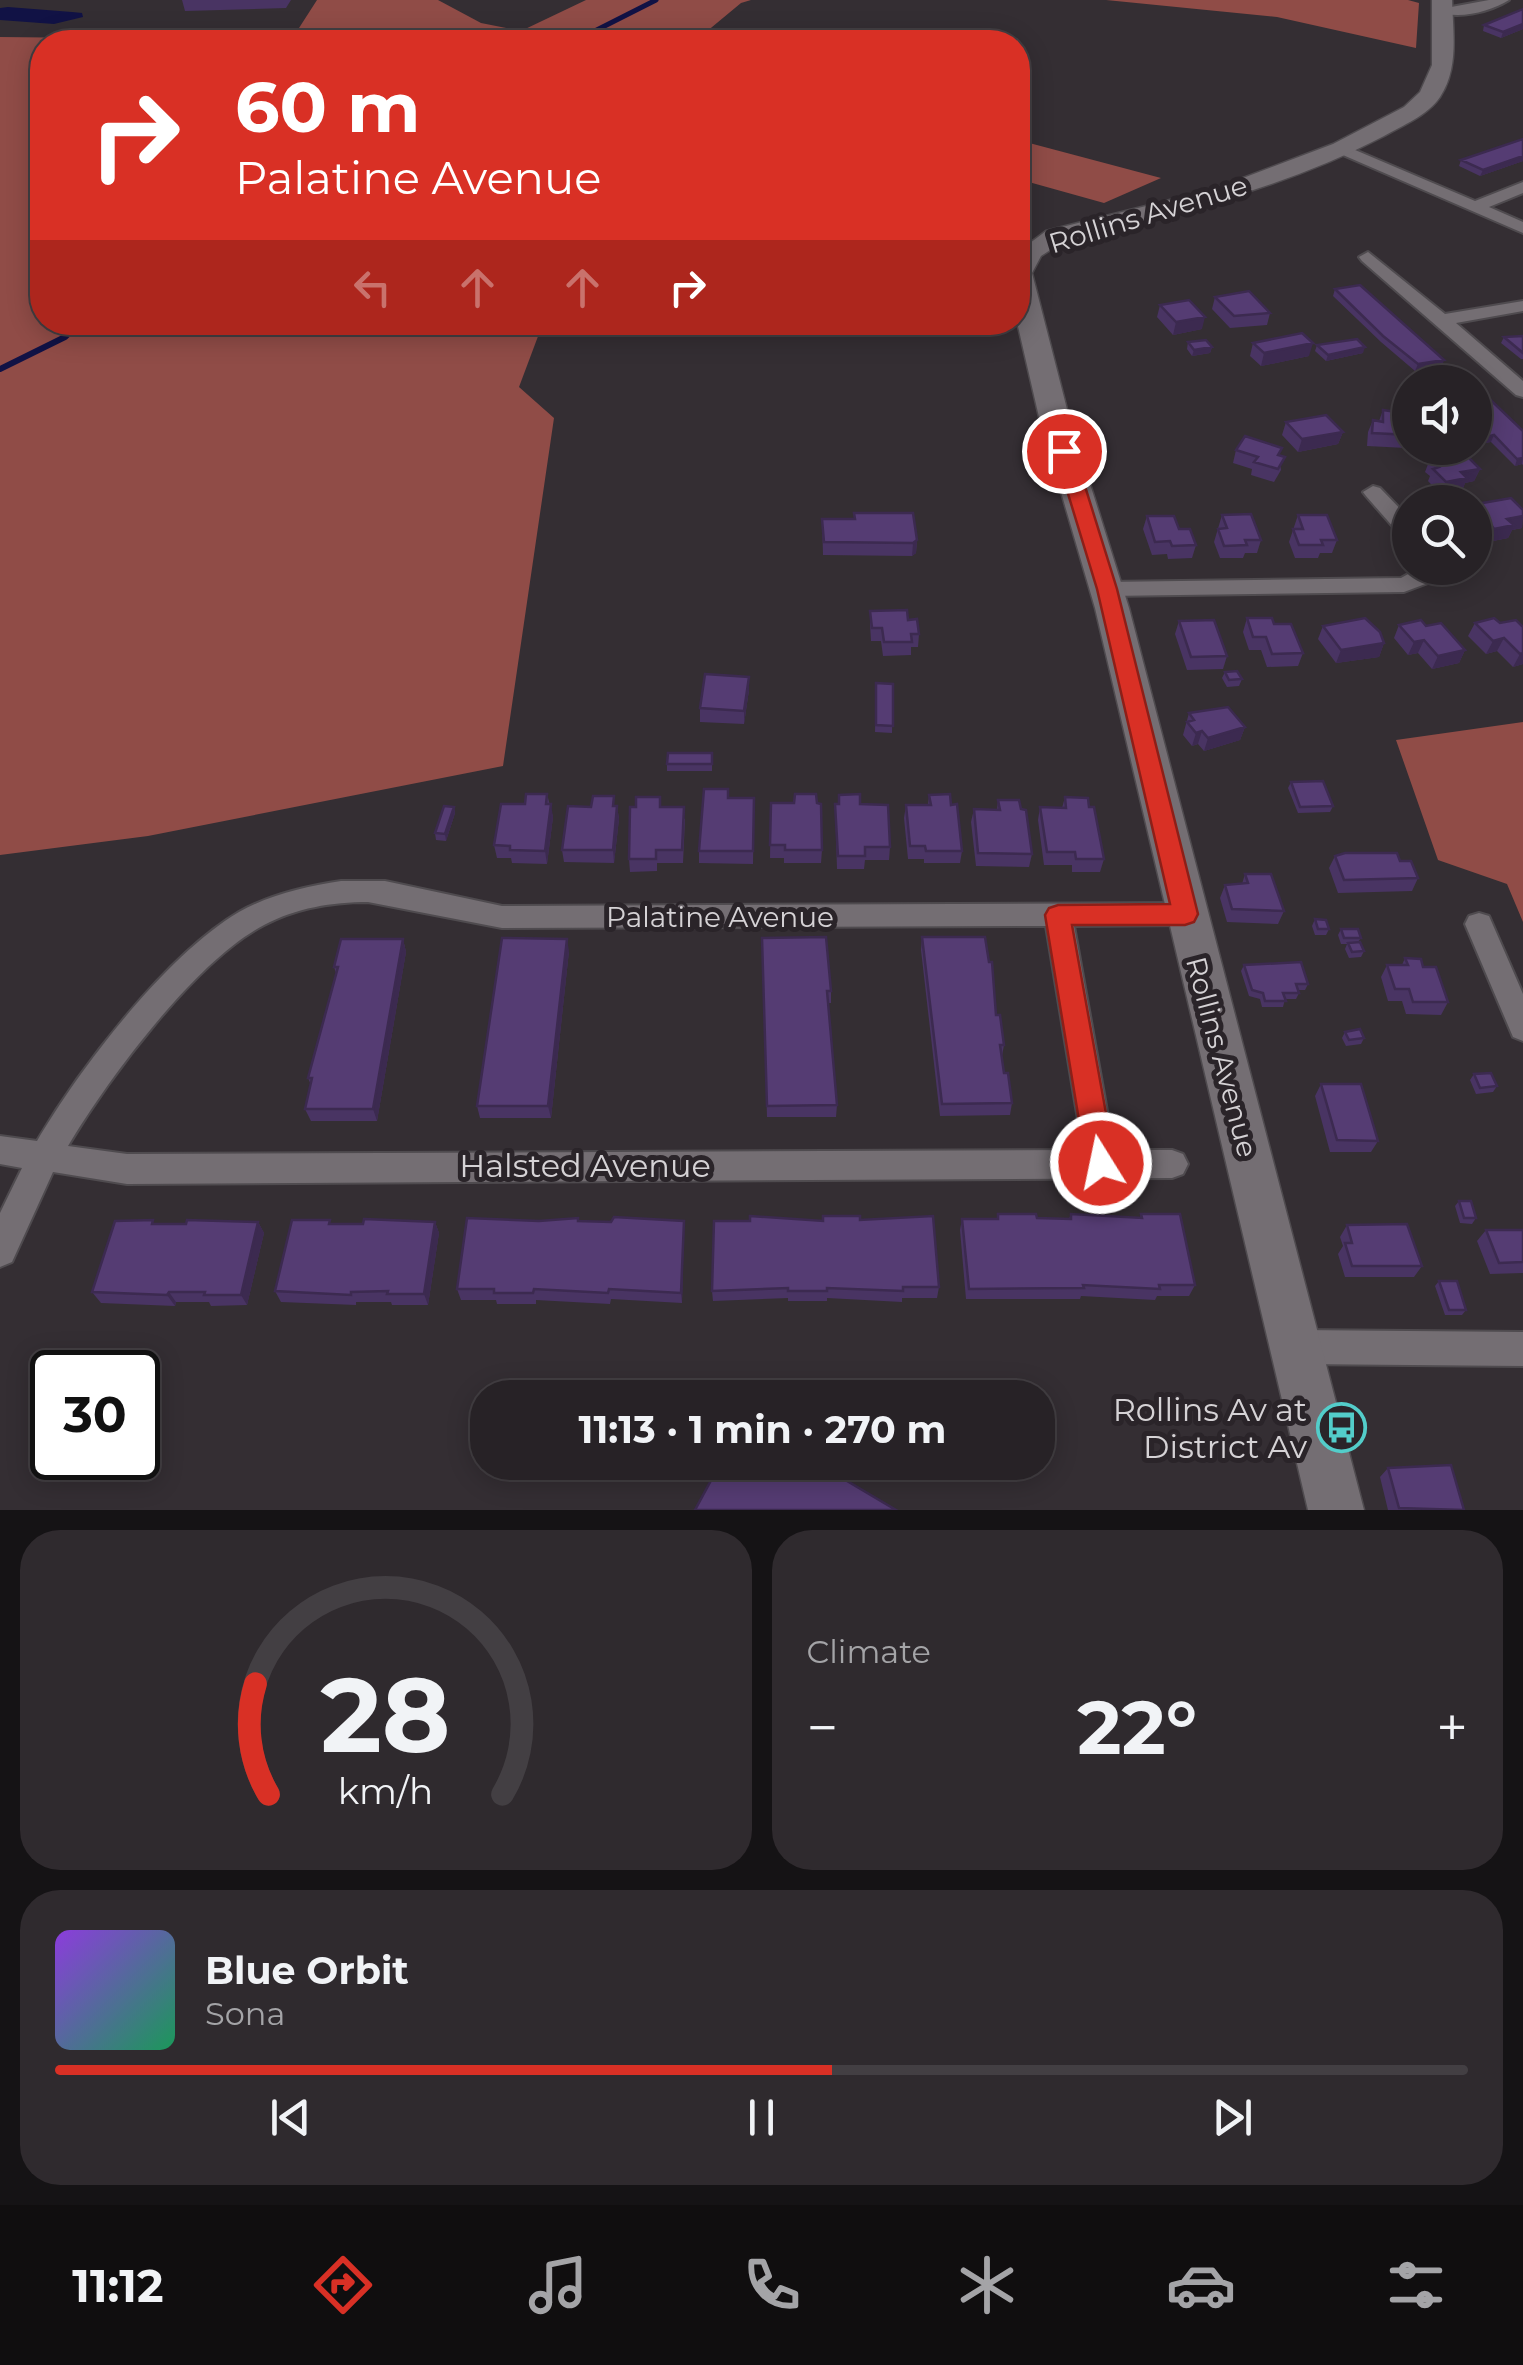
<!DOCTYPE html>
<meta charset="utf-8">
<style>
:root{--surface:#272226;--page:#2f2a2e;--text:#f1f3f6;--muted:#a4a4a7;--line:#433f43;--accent:#d93025}
body{margin:0;font-family:Montserrat,sans-serif;background:var(--page);color:var(--text);height:100vh;display:flex;flex-direction:column;font-size:38px;white-space:nowrap}
*{box-sizing:border-box;margin:0}
p{font-size:32px;color:var(--muted)}
.icon{flex:none;width:55px;height:55px;fill:none;stroke:currentColor;stroke-width:2;stroke-linecap:round;stroke-linejoin:round}
.map{position:relative;height:1510px;overflow:hidden}
.panel{display:flex;flex-direction:column;gap:20px;padding:20px;background:#151315;flex:1}
.panel>*{flex:none}
.hud{position:absolute;left:30px;top:30px;width:1000px;height:305px;border-radius:40px;box-shadow:0 5px 25px #0003,0 0 0 2px var(--line);background:#d93025;color:#fff;overflow:hidden}
.buttons{position:absolute;left:1392px;top:365px;display:grid;gap:20px}
.buttons a{display:grid;place-items:center;width:100px;height:100px;border-radius:50%;background:var(--surface);box-shadow:0 5px 25px #0003,0 0 0 2px var(--line);font-size:50px}
.speed{position:absolute;left:30px;top:1350px;display:flex;gap:20px;font-size:50px;font-weight:700;text-align:center}
.speed>*{display:grid;place-content:center;width:130px;height:130px;border-radius:50%;background:var(--surface);box-shadow:0 5px 25px #0003,0 0 0 2px var(--line);line-height:1}
.speed .limit{border:5px solid #111;border-radius:15px;background:#fff;color:#111}
.pin{position:absolute;display:grid;place-items:center;width:85px;height:85px;color:#fff;margin:-42px;border:5px solid #fff;border-radius:50%;box-shadow:0 2px 10px #0007}
.me{position:absolute;width:110px;margin:-55px;rotate:350deg;stroke-linejoin:round;filter:drop-shadow(0 0 8px #0008)}
.turn{display:flex;align-items:center;gap:35px;height:210px;padding:0 40px;font-size:45px}
.turn .icon{width:130px;height:130px;stroke-width:2.5}
.turn b{display:block;font-size:70px;line-height:85px}
.lanes{display:flex;align-items:center;height:95px;padding:0 40px;background:#0003;justify-content:center;gap:50px;direction:ltr}
.lanes .off{opacity:.35}
.big{font-size:75px;font-weight:700;line-height:1.1}
.panel .tile{flex:1;display:flex;flex-direction:column;justify-content:center;gap:15px;min-width:0;padding:0 35px;border-radius:40px;background:var(--page)}
.panel .dial{align-items:center;gap:0}
.dial svg{height:260px;overflow:visible;fill:none;stroke:var(--line);stroke-width:7;stroke-linecap:round;text-anchor:middle}
.dial text{fill:var(--text);stroke:none}
.song{display:flex;align-items:center;gap:30px}
.cover{width:120px;height:120px;border-radius:15px;background:linear-gradient(135deg,hsl(270 70% 55%),hsl(150 70% 35%))}
.played{height:10px;border-radius:5px;background:linear-gradient(90deg,var(--accent) 55%,var(--line) 55%)}
.keys{display:flex;justify-content:space-around;direction:ltr}
.heat{display:flex;justify-content:space-between;align-items:center;font-size:55px;direction:ltr}
.panel .tiles{flex:1;display:grid;gap:20px;grid-template-columns:1fr 1fr}
.tile:last-child{grid-column:span 2}
.trip{position:absolute;left:470px;top:1380px;width:585px;height:100px;border-radius:40px;background:var(--surface);box-shadow:0 5px 25px #0003,0 0 0 2px var(--line);font-weight:700;line-height:100px;text-align:center}
.tabs{display:flex;height:160px;justify-content:space-around;align-items:center;background:#100e0f;color:var(--muted)}
.tabs .icon{width:70px;height:70px}
.tabs .on{color:var(--accent)}
.tabs b{font-size:45px;color:var(--text)}
.map>svg:first-child{display:block}
.forest{fill:#904c47}
.water{fill:#111245}
.lines{fill:none;stroke-linecap:round;stroke-linejoin:round}
.stream-far1{stroke:#111245;stroke-width:5}
.stream{stroke:#111245;stroke-width:6}
.street-casing{stroke:#4f4b4f;stroke-width:4}
.secondary-casing{stroke:#4f4b4f;stroke-width:3}
.street{fill:#746e73;fill-rule:evenodd}
.secondary{fill:#746e73;fill-rule:evenodd}
.wall{fill:#493463}
.shaded-wall{fill:#3c2a50}
.building{fill:#553c73;stroke:#3c2a50;stroke-width:2.5}
.route{fill:#d93025;stroke:#8d1f18;stroke-width:2.5}
.labels{text-anchor:middle;stroke-width:10;stroke-linejoin:round;paint-order:stroke}
.street-label{font-size:28px;fill:#d5d2d5;stroke:#2a2429}
.near-street-label{font-size:32px;fill:#d5d2d5;stroke:#2a2429}
.near-poi-label{font-size:32px;fill:#d5d2d5;stroke:#2a2429;text-anchor:end}
</style>
<div class="map">
<svg width="1523" height="1510" viewBox="0 0 1523 1510">
<rect width="100%" height="100%" fill="#342e33"/>
<path class="forest" d="M317,0h121l43,23 40,8 65,-31h165l-10,3 -47,39h-404z
M1106,0h302l11,3 -3,45 -139,-31z
M0,37l96,1 8,4h-62v280l501,1 -24,64 35,31 -51,348 -355,70 -148,19z
M1018,140l143,38 -57,25 -86,-24z
M1523,722v200l-16,-38 -69,-24 -42,-120z"/>
<path class="water" d="M8,7l64,5 10,1 1,4 -29,7 -54,-4v-12z"/>
<g class="lines">
<path class="stream-far1" d="M573,42l83,-42"/>
<path class="stream" d="M0,369l65,-32 16,-15"/>
<defs>
<path id="street" d="M1489,0h20c-19,12 -54,21 -74,10z
M1341,144l134,57 48,-19v11l-34,14 34,15v11l-187,-81 -3,-3z
M1368,252l77,62 78,-13v10l-67,12 67,58v16l-7,-2 -154,-134 -3,-4z
M1373,486l7,2 30,31v20l-8,-2 -36,-41 -3,-4z
M1419,568h22l-5,12 -32,12 -297,4 -11,-7 11,-7 294,-4z
M341,881h44l117,25 683,-3 10,3 4,8 -4,8 -10,3 -111,1 40,224h58l11,4 5,10 -5,10 -11,4 -1045,6 -74,-12 -41,90 -12,5v-54l22,-45 -22,-4v-28l37,5c43,-73 129,-186 202,-229 30,-17 68,-26 102,-31zM368,902l134,26 544,-2 37,224 -956,4 -59,-8c40,-67 127,-185 196,-221 32,-17 68,-23 104,-23z
M1479,913l10,3 34,78v47l-10,-4 -48,-113 4,-8z
M1297,1330l226,2v34l-226,-2 -12,-5 -5,-12 5,-12z"/>
<path id="secondary" d="M1432,0h20c1,33 7,68 -12,97 -13,19 -37,28 -56,39 -101,53 -211,78 -320,105l-23,15 -9,17 37,144 60,191 235,902h-56l-213,-902 -56,-191 -22,-95 1,-70 28,-21 168,-42 119,-45 71,-37 16,-15 12,-27z"/>
</defs>
<use href="#street" class="street-casing"/>
<use href="#secondary" class="secondary-casing"/>
<use href="#street" class="street"/>
<use href="#secondary" class="secondary"/>
</g>
<path class="wall" d="M182,0h109l-5,8 -101,3z
M1523,9v20l-22,9 -18,-7 1,-6z
M1523,139v22l-43,15 -21,-10 2,-6z
M1335,289l107,77 -27,5 -34,-29 -48,-46z
M1215,297l55,16 -3,12 -37,3 -18,-19z
M1160,305l42,24 -29,6 -16,-18z
M1523,336v23h-2l-20,-16 3,-6z
M1188,342l24,5 -2,6 -18,3 -5,-7z
M1253,343l56,13 -48,10 -11,-10z
M1317,345l46,8 -37,8 -11,-10z
M1475,385l48,46v34l-1,-1 -7,2 -24,-24 -7,1 -6,-5 2,-6 -5,-4z
M1383,410l27,4v24l-4,10 -39,-2 1,-14 5,-12 6,1z
M1286,422l57,10 -5,12 -40,8 -16,-17z
M1236,450l43,6 2,14 -7,12 -23,-7 1,-6 -19,-6z
M1430,459l50,10 -6,12 -9,2 -3,8 -21,4 -13,-14 2,-5 -5,-4z
M1477,504l46,6 -1,18 -10,2 -4,8 -20,4 -13,-19v-14z
M1222,515l39,25 -4,13h-12l-2,5h-23l-6,-16z
M1298,515l39,25 -5,13h-12l-2,5h-23l-6,-16z
M1147,516l32,13 17,16 -4,13 -24,1 -1,-5 -15,1 -9,-26z
M822,519l95,21 -1,13 -4,3 -89,-1z
M870,611l38,9 11,14 -1,13h-7v8l-28,1 -2,-15h-10l-1,-17z
M1247,618l27,6 29,29 -5,13 -31,1 -6,-17h-12l-6,-18z
M1179,621l48,35 -4,13 -36,1 -12,-36z
M1475,623h25l23,4v37l-10,3 -16,-16 -11,3 -18,-18z
M1399,625l27,1 39,24 -6,13 -27,6 -14,-16 -10,2 -14,-17z
M1323,626l61,17 -5,14 -43,6 -18,-24z
M1225,672l17,7 -3,7 -12,1 -5,-9z
M749,677v13l-5,34 -44,-2v-14z
M876,683l17,1 -1,49 -17,-1z
M1189,713l56,14 -5,13 -36,11 -6,-7 -6,2 -9,-11z
M712,753v18h-45v-7z
M1291,782l42,24 -3,6 -32,1 -10,-25z
M547,794l6,23 -6,47 -35,-1 -1,-5h-14l-3,-13 31,-41z
M929,795l22,10 11,46 -2,12h-36v-4h-16l-4,-41 2,-13h22z
M1065,797l24,10 15,52 -4,13h-28v-7h-28l-6,-45 2,-13 22,1z
M728,798h26l-1,66 -54,-1v-12z
M998,800l23,9 11,45 -3,13 -53,-1 -5,-44 3,-13 23,1z
M771,803l51,47 -1,13h-37v-5h-14z
M835,804h25l30,43 -1,13h-24l-1,9h-27z
M615,806h2l2,13 -5,44 -50,-1 -2,-12z
M454,807l1,6 -9,28 -10,-1 -1,-7z
M661,807l24,12 -2,44h-26v8l-27,1 -1,-13z
M1335,856l65,5 18,17 -6,13 -74,2 -9,-25z
M1245,874l39,37 -6,13 -51,-2 -7,-24 5,-13 17,-1z
M1315,919l14,10 -3,6h-11l-3,-9z
M1341,929l20,9 -3,4 6,9 -3,6 -12,1 -4,-9 2,-5h-6l-3,-9z
M922,937l74,78 8,30 -2,11 2,17 8,30 -2,12 -70,1 -19,-166z
M762,938l69,53v12h-3l9,102 -1,12h-69z
M403,939l3,13 -29,169h-66l-6,-12 6,-24 -3,-7 28,-105 -2,-6z
M569,951l-18,167h-71l-3,-12z
M1405,958l18,9 25,35 -7,13 -35,-1 -4,-13h-14l-7,-24 6,-12h15z
M1244,965l64,19 -3,6h-7l1,3 -3,6h-11l-2,8h-21l-2,-8 -11,-3 -8,-25z
M1345,1032l19,6 -3,6 -15,2 -4,-8z
M1474,1074l23,12 -4,6 -17,2 -6,-14z
M1321,1084l57,57 -7,11h-41l-15,-56z
M1459,1201l17,17 -4,6 -12,-1 -5,-17z
M998,1214l39,4 32,1 2,-5 69,4 1,-4 54,71 -6,11h-32l-2,4 -74,-4 -1,3h-114l-6,-69 2,-11h35z
M860,1220l79,67 -2,11h-35v4l-75,-4v3h-39v-3l-75,3 -1,-10 111,-70z
M539,1221h145l-2,82 -71,-4 -1,5 -74,-4v4h-39l-1,-4h-35l-4,-11z
M258,1222l6,11 -17,72 -36,1 -2,-4h-33l-1,4 -74,-3 -9,-11 63,-68z
M435,1222l4,11 -11,72h-36l-1,-3h-35v3l-75,-3 -6,-11 57,-67z
M1347,1225l75,41 -8,11h-69l-7,-23 5,-8 -3,-9z
M1486,1230h37v43l-33,1 -13,-33z
M1439,1281l27,29 -4,5h-17l-10,-29z
M1388,1468l76,42h-76l-8,-33z"/>
<path class="shaded-wall" d="M1523,24v5l-22,9 2,-6z
M1523,156v5l-43,15 3,-6z
M1205,317l-3,12 -29,6 3,-13z
M1313,343l-4,13 -48,10 3,-13z
M1212,347l-2,6 -18,3 2,-6z
M1365,347l-2,6 -37,8 2,-6z
M1444,360l-2,6 -27,5 3,-7z
M1343,432l-5,12 -40,8 4,-13z
M1494,435l-3,7 -7,1 2,-6z
M1523,458l-1,6 -7,2 2,-7z
M1480,469l-6,12 -9,2 -3,8 -21,4 5,-13 15,-10z
M1523,516l-1,12 -10,2 -4,8 -20,4 6,-13 13,-10z
M917,540l-1,13 -4,3 1,-13z
M1504,638l-7,13 -11,3 7,-13z
M1424,640l-6,13 -10,2 6,-13z
M1384,643l-5,14 -43,6 5,-13z
M1465,650l-6,13 -27,6 6,-13z
M1523,653v11l-10,3 7,-13z
M749,677v13l-5,34v-13z
M1245,727l-5,13 -36,11 4,-13z
M1202,731l-4,13 -6,2 4,-13z
M551,804l2,13 -6,47 -2,-13z
M617,806l2,13 -5,44 -1,-13z
M454,807l1,6 -9,28 -1,-7z
M403,939l3,13 -29,169 -4,-12z
M567,939l2,12 -18,167 -3,-12z
M684,1221v11l-2,71 -1,-10z
M258,1222l6,11 -17,72 -6,-10z
M435,1222l4,11 -11,72 -4,-11z
M169,1292l7,10 -1,4 -8,-11z"/>
<path class="building" d="M1523,9v15l-20,8 -19,-7z
M1523,139v17l-40,14 -22,-10z
M1360,285l84,75 -26,4 -35,-28 -48,-47z
M1249,291l21,22 -36,3 -19,-19z
M1189,300l16,17 -29,5 -16,-17z
M1302,333l11,10 -49,10 -11,-10z
M1523,336v17l-19,-16z
M1357,339l8,8 -37,8 -11,-10z
M1206,340l6,7 -18,3 -6,-8z
M1463,374l10,8h-32l-5,-4z
M1475,385l48,46v27l-6,1 -23,-24 -8,2 -5,-5 7,-2 -13,-11z
M1383,410l27,4v21l-38,-2 1,-13 10,2z
M1326,415l17,17 -41,7 -16,-17z
M1245,436l37,12 -4,7 7,2 -7,12 -24,-7 4,-5 -22,-7z
M1464,453l16,16 -19,3 6,6 -21,4 -13,-13 6,-2 -9,-8z
M1511,498l12,12v6l-16,3 7,6 -20,4 -17,-25z
M854,513h59l4,27 -4,3 -89,-1 -2,-23h33z
M1251,514l10,26h-16l2,5 -23,1 -6,-17 9,-1 -5,-13z
M1298,515h29l10,25h-16l2,5h-24l-6,-16h10z
M1147,516h27l5,13h11l6,16 -24,1 -2,-5 -15,1z
M907,610l1,10 9,-1 2,15h-8l1,8h-28l-2,-14h-10l-2,-17z
M1247,618h25l2,6h17l12,29 -31,1 -6,-17h-13z
M1365,618l15,14 4,11 -43,7 -18,-24z
M1494,618l6,5 16,-3 7,7v26l-3,1 -16,-16 -11,3 -18,-18z
M1214,620l13,36 -36,1 -12,-36z
M1421,620l5,6 15,-3 24,27 -27,6 -14,-16 -10,2 -15,-17z
M1237,671l5,8 -13,1 -4,-8z
M705,674l44,3 -5,34 -44,-3z
M876,683l17,1v42l-17,-1z
M1228,707l17,20 -37,11 -6,-7 -6,2 -9,-11 7,-2 -5,-7z
M668,753h44v11h-45z
M1323,781l10,25 -33,1 -9,-25z
M704,789h24v9h26l-1,53h-54z
M526,794h21l-1,10h5l-6,47 -35,-1v-4l-16,-1 7,-41h24z
M795,794h21l1,9 4,1 1,46h-37v-5h-15l1,-42h23z
M860,794v10l28,1 2,42h-25v9h-27l-3,-52h4v-9z
M950,794l1,11 6,-1 5,47h-36l-1,-5h-15l-4,-41h25l-2,-10z
M593,796h21l-1,10h4l-4,44h-51l6,-44 23,1z
M636,797h24v10h24l-2,43h-26v9h-27l1,-52h6z
M1065,797l23,1 1,9h5l10,52h-28l-1,-7h-28l-7,-45 26,1z
M998,800h21l2,9 5,1 6,44 -54,-1 -4,-44 26,1z
M444,806l10,1 -9,27 -10,-1z
M1345,853h52l3,8h11l7,17 -74,2 -9,-24z
M1245,874h26l13,37 -52,-2 -7,-24 23,-2z
M1315,919l11,1 3,9h-11z
M1341,929h17l3,9h-17z
M826,937l5,54h-4l10,114 -70,1 -5,-168z
M922,937h63l4,25h3l4,53h4l4,30h-4l4,28h4l4,30 -70,1z
M502,938l65,1 -19,167h-71z
M341,939h62l-30,170h-68l7,-31h-4l30,-111h-4z
M1360,942l4,9 -12,1 -4,-9z
M1405,958l16,1 2,8h13l12,35h-35l-4,-13h-14l-8,-24h21z
M1301,962l7,22h-12l3,9h-16l3,8h-21l-2,-8 -11,-3 -8,-25z
M1360,1029l4,9 -15,2 -4,-8z
M1491,1073l6,13 -17,2 -6,-14z
M1321,1084h40l17,57 -41,-1z
M1459,1201h12l5,17h-12z
M998,1214h38l1,4 34,1v-5l71,4 -1,-4h39l15,71h-36l1,4 -77,-4 1,3 -115,1 -7,-70h36z
M750,1216l73,5v-5h37v4l73,-4 6,71h-36v4l-76,-3v3h-39v-3l-76,3 2,-70h36z
M614,1217l70,4 -3,72 -72,-4 -1,4 -74,-4 -1,4h-39v-4h-37l10,-71 72,3 39,-3v3l33,1z
M364,1219l71,3 -11,72h-37l1,-3 -37,1v3l-76,-4 17,-71h38l-1,4h34z
M153,1220l-1,4h34l1,-4 71,2 -17,73h-37l1,-3h-36l-2,3 -75,-3 23,-71z
M1407,1224l15,42h-70l-7,-23h7l-5,-18z
M1486,1230h37v32l-24,1z
M1439,1281h18l9,29h-17z
M721,1462h94l81,48h-201z
M1451,1465l13,45 -65,-2 -11,-40z"/>
<path class="route" d="M1064,446l10,5 43,138 81,325 -4,8 -9,3h-113l43,238 -4,9 -10,4 -10,-4 -5,-9 -41,-248 4,-7 9,-3 112,-1 -73,-315 -42,-138z"/>
<defs>
<symbol id="bus-ring" viewBox="-11 -11 22 22"><circle r="9.5" fill="#2a2429" stroke="#53cdca" stroke-width="1.5"/><path d="M-5-6H5V4H4V6H2V4H-2V6H-4V4H-5ZM-3.5-4V0h7V-4ZM-3.5 1.2v1.5H-2V1.2ZM2 1.2v1.5H3.5V1.2Z" fill="#53cdca"/></symbol>
</defs>
<g fill-rule="evenodd">
<use href="#bus-ring" x="1314" y="1400" width="55" height="55"/>
</g>
<g class="labels">
<g class="street-label">
<text transform="translate(1148 214) rotate(-17)" y="10">Rollins Avenue</text>
<text x="720" y="927">Palatine Avenue</text>
<text transform="translate(1222 1057) rotate(75)" y="10">Rollins Avenue</text>
</g>
<g class="near-street-label">
<text x="585" y="1177">Halsted Avenue</text>
</g>
<g class="near-poi-label">
<text x="1307" y="1421">Rollins Av at<tspan x="1307" dy="37">District Av</tspan></text>
</g>
</g>
</svg>
<div class="buttons">
<a><svg class="icon" aria-label="sound" viewBox="0 0 24 24"><path d="M4 9h4l5-4v14l-5-4H4zM17 9q2 3 0 6"/></svg></a>
<a><svg class="icon" aria-label="search" viewBox="0 0 24 24"><circle cx="10" cy="10" r="6"/><path d="M15 15l6 6"/></svg></a>
</div>
<div class="speed"><div class="limit">30</div></div>
<div class="pin" style="left:1064px;top:451px;background:#d93025"><svg class="icon" aria-label="arrive" viewBox="0 0 24 24"><path d="M6 21V4h12l-3 4 3 4H6"/></svg></div>
<svg class="me" style="left:1101px;top:1163px" viewBox="-20 -20 40 40"><circle r="17" fill="#d93025" stroke="#fff" stroke-width="3"/><path d="M0-11L8 9 0 5-8 9z" fill="#fff"/></svg>
<div class="trip">11:13 · 1 min · 270 m</div>
<div class="hud">
<div class="turn"><svg class="icon" aria-label="right" viewBox="0 0 24 24"><path d="M7 20v-9h11M14 6l5 5-5 5"/></svg><div><b>60 m</b>Palatine Avenue</div></div>
<div class="lanes"><svg class="icon off" aria-label="left" viewBox="0 0 24 24"><path d="M17 20v-9H6M10 6l-5 5 5 5"/></svg><svg class="icon off" aria-label="ahead" viewBox="0 0 24 24"><path d="M12 20V5M6 11l6-6 6 6"/></svg><svg class="icon off" aria-label="ahead" viewBox="0 0 24 24"><path d="M12 20V5M6 11l6-6 6 6"/></svg><svg class="icon" aria-label="right" viewBox="0 0 24 24"><path d="M7 20v-9h11M14 6l5 5-5 5"/></svg></div>
</div>
</div>
<section class="panel">
<div class="tiles">
<div class="tile dial"><svg viewBox="0 0 100 80">
<path d="M14 69A42 42 0 1 1 86 69"/>
<path d="M14 69A42 42 0 0 1 10 35" stroke="#d93025"/>
<text x="50" y="56" font-size="32" font-weight="700">28</text>
<text x="50" y="72" font-size="11">km/h</text>
</svg></div>
<div class="tile"><p>Climate</p>
<div class="heat"><a>−</a><b class="big">22°</b><a>+</a></div>
</div>
<div class="tile">
<div class="song"><i class="cover"></i><div><b>Blue Orbit</b><p>Sona</p></div></div>
<div class="played"></div>
<div class="keys"><svg class="icon" aria-label="previous" viewBox="0 0 24 24"><path d="M18 5L8 12l10 7zM5 5v14"/></svg><svg class="icon" aria-label="pause" viewBox="0 0 24 24"><path d="M8 5v14M16 5v14"/></svg><svg class="icon" aria-label="next" viewBox="0 0 24 24"><path d="M6 5l10 7-10 7zM19 5v14"/></svg></div>
</div>
</div>
</section>
<nav class="tabs">
<b>11:12</b>
<svg class="icon on" aria-label="directions" viewBox="0 0 24 24"><path d="M12 3l9 9-9 9-9-9zM9 14v-3h6M13 9l2 2-2 2"/></svg>
<svg class="icon" aria-label="music" viewBox="0 0 24 24"><path d="M9 18V5l10-2v13"/><circle cx="6" cy="18" r="3"/><circle cx="16" cy="16" r="3"/></svg>
<svg class="icon" aria-label="phone" viewBox="0 0 24 24"><path d="M5 4h4l2 5-3 2q2 4 5 5l2-3 5 2v4C11 20 4 13 5 4z"/></svg>
<svg class="icon" aria-label="climate" viewBox="0 0 24 24"><path d="M12 3v18M4 7l16 10M4 17L20 7"/></svg>
<svg class="icon" aria-label="car" viewBox="0 0 24 24"><path d="M5 17H2v-5l4-1 3-4h7l3 4 3 1v5h-3M9 17h6M6 11h13"/><circle cx="7" cy="17" r="2"/><circle cx="17" cy="17" r="2"/></svg>
<svg class="icon" aria-label="filters" viewBox="0 0 24 24"><path d="M4 7h16M4 17h16"/><circle cx="9" cy="7" r="2"/><circle cx="15" cy="17" r="2"/></svg>
</nav>
